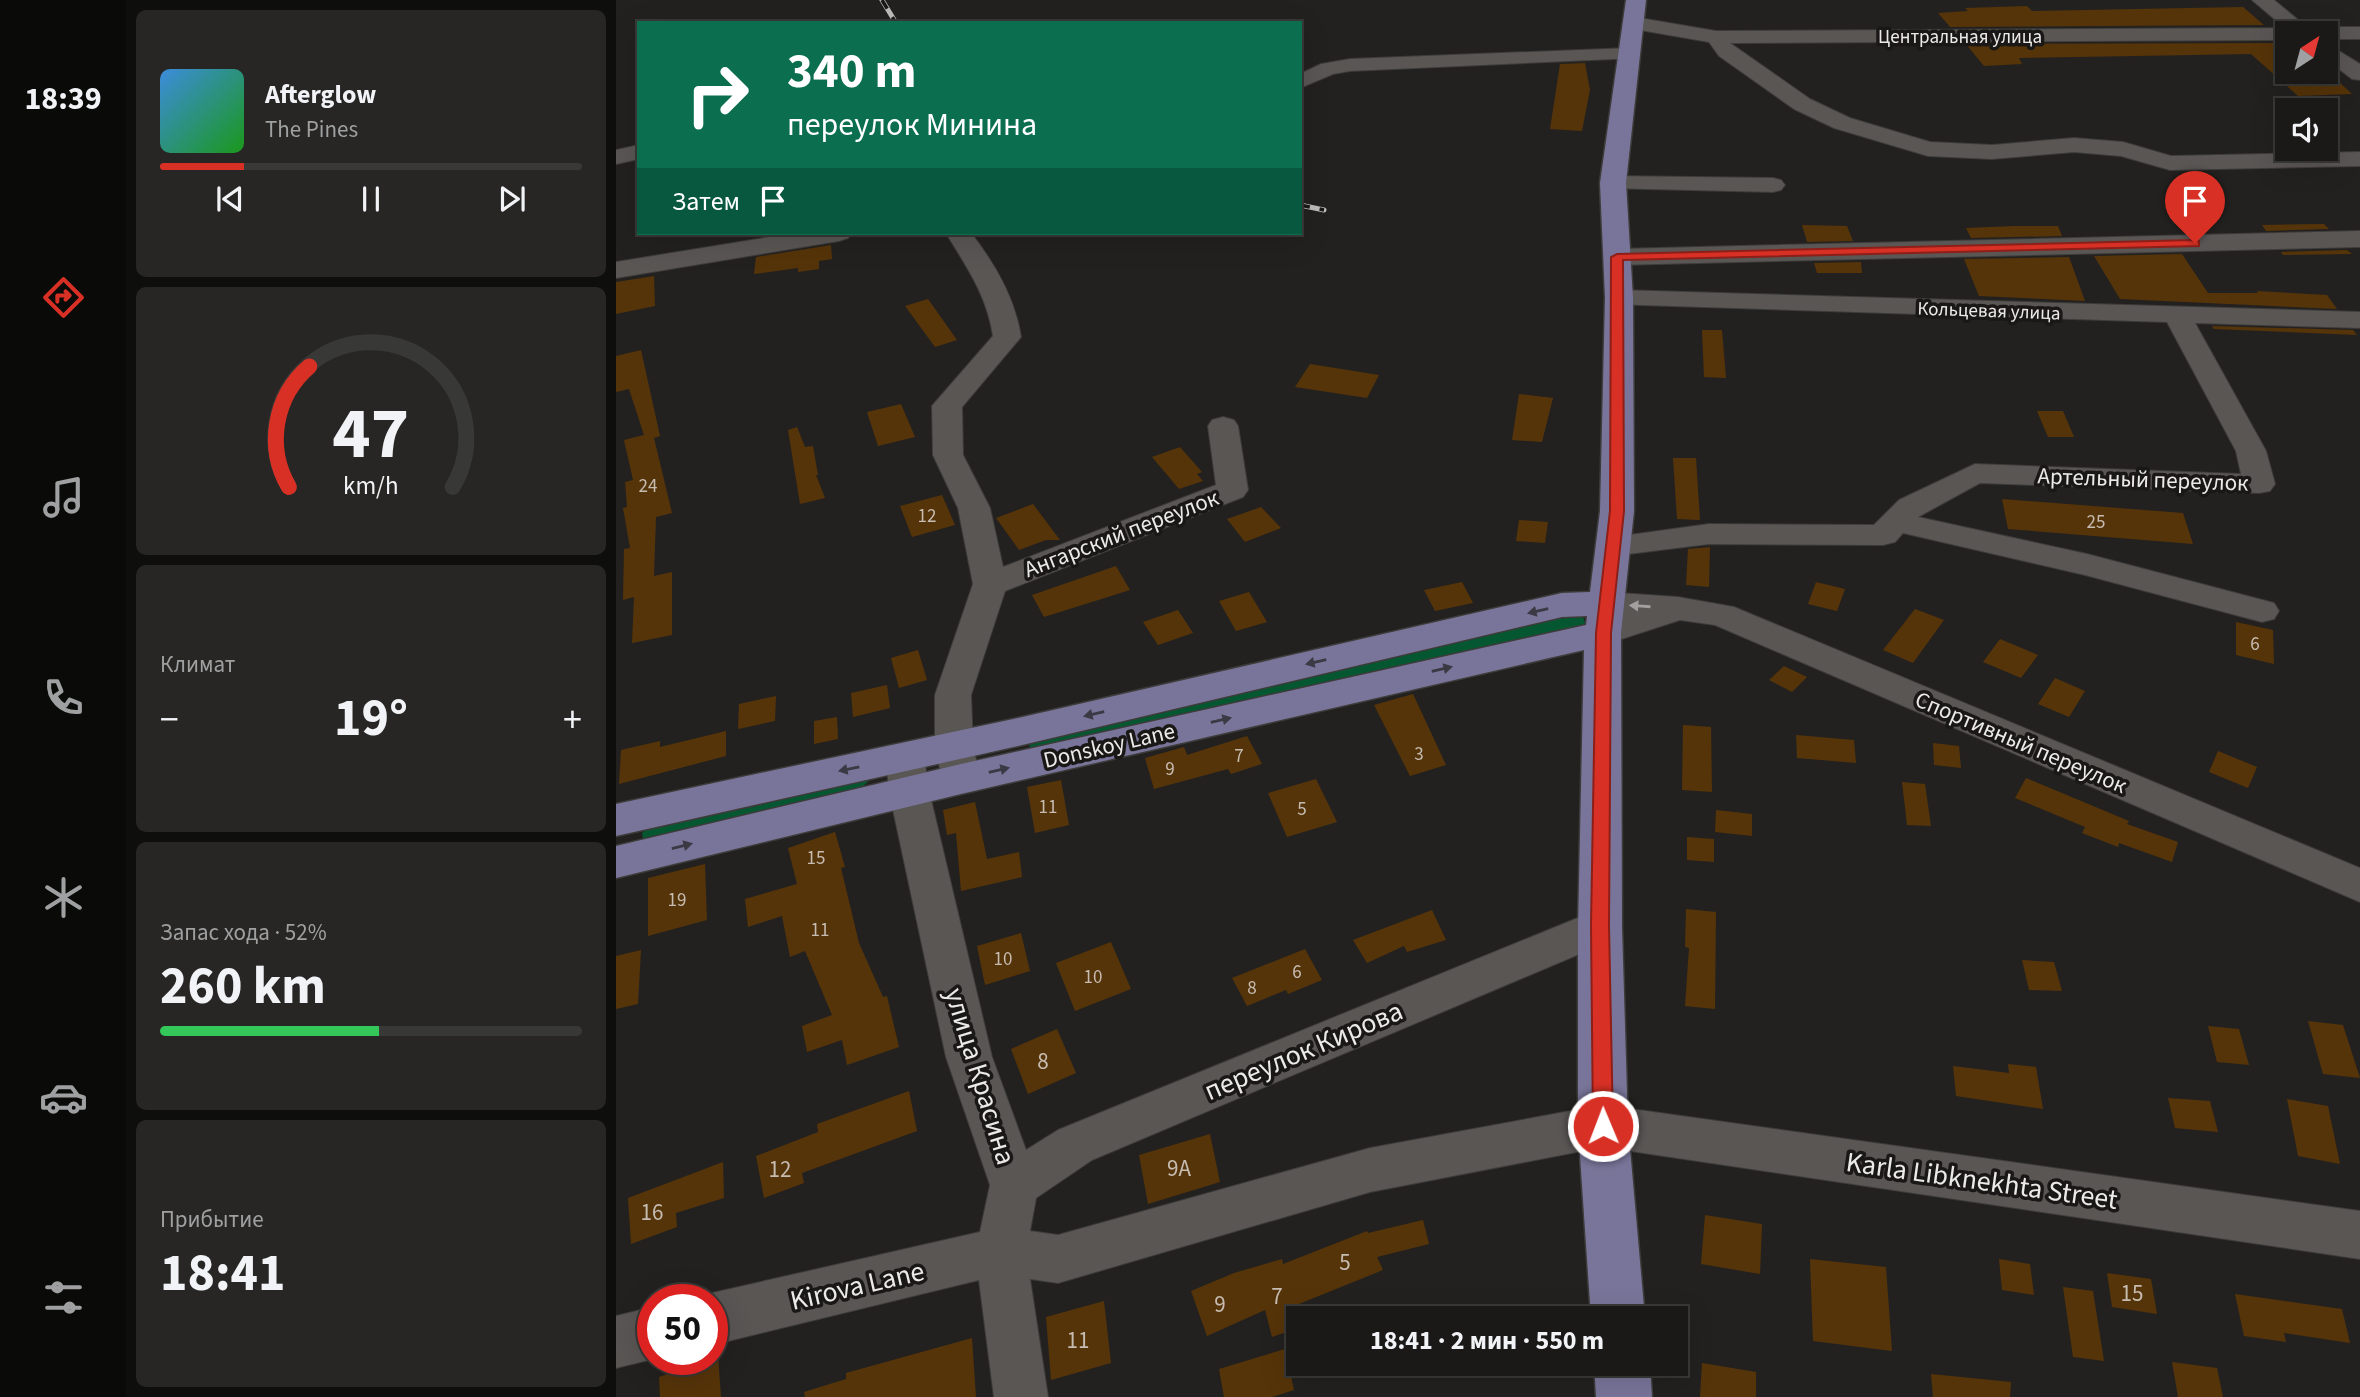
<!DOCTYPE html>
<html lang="ru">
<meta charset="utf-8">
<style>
:root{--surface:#1a1917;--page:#272624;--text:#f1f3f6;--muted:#9fa0a1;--line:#383836;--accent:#d93025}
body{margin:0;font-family:"Source Sans 3",sans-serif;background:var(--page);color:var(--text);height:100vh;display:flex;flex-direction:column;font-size:26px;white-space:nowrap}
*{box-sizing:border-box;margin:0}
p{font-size:23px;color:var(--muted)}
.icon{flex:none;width:38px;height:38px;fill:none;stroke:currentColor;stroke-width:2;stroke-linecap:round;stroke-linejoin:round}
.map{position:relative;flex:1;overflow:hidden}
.side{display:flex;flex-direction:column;gap:10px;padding:10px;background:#0e0e0d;width:490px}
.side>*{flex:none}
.guide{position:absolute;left:21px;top:21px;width:665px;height:214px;border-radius:0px;box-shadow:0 7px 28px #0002,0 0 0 2px var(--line);background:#0b6e4f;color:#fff;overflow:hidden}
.needle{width:46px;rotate:36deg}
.controls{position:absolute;left:1659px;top:21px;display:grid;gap:14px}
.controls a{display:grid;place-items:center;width:63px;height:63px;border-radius:0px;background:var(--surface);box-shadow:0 7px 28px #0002,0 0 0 2px var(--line);font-size:35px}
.speed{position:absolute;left:21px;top:1284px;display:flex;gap:14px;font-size:35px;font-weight:700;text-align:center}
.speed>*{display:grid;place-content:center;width:91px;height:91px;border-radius:50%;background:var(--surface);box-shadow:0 7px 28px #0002,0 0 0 2px var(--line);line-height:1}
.speed .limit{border:10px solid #d22;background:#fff;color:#111}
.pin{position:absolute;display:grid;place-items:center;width:60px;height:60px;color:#fff;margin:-72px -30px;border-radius:50% 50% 50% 0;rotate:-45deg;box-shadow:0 0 7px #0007}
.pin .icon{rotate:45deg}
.me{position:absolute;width:77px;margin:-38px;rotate:359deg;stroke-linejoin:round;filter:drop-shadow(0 0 5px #0008)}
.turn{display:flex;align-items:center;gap:24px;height:147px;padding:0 35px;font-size:32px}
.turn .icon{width:91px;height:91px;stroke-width:2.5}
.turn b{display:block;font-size:49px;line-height:60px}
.then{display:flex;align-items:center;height:66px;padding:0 35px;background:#0003;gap:14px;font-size:26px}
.big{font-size:52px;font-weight:700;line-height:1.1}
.side .widget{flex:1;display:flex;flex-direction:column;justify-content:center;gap:10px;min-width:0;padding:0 24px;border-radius:10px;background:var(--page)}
.side .dial{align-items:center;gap:0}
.dial svg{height:182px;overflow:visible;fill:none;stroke:var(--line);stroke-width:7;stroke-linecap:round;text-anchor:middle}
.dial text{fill:var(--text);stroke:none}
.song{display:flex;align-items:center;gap:21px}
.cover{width:84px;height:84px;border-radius:10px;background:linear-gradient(135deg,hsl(210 70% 55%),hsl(120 70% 35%))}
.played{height:7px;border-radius:4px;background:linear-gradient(90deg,var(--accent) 20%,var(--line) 20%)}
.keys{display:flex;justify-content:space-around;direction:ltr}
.heat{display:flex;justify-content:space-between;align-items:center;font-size:38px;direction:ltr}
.charge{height:10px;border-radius:5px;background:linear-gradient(90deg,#34c759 52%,var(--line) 0)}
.trip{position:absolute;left:670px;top:1306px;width:402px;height:70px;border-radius:0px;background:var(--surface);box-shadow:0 7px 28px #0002,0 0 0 2px var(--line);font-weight:700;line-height:70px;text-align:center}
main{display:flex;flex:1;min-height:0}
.menu{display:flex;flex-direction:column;width:126px;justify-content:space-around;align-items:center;background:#0a0a09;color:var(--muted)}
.menu .icon{width:49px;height:49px}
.menu .current{color:var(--accent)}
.menu b{font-size:32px;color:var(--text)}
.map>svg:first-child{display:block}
.green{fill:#055732}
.building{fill:#563409}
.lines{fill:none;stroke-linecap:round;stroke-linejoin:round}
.minor-casing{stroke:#3d3c3a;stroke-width:2}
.major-casing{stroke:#3d3c3a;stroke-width:3}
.minor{fill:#595654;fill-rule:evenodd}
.major{fill:#79759a;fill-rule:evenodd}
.rail-casing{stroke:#bebcbb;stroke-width:5}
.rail{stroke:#1a1816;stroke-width:3.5;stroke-dasharray:10;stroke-linecap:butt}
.oneway{fill:#a2a09e}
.oneway2{fill:#3b3944}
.route{fill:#d93025;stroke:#8d1f18;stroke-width:2}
.labels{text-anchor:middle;stroke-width:7;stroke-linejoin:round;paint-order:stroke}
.far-street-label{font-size:19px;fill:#eceae9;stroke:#1a1816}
.number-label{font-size:19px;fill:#c6bcb1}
.street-label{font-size:23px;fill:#eceae9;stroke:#1a1816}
.near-number-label{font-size:23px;fill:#c6bcb1}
.near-street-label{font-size:28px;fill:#eceae9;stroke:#1a1816}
</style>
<main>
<nav class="menu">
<b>18:39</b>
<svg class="icon current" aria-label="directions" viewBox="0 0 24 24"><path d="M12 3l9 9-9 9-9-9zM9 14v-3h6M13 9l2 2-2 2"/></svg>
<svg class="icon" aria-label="music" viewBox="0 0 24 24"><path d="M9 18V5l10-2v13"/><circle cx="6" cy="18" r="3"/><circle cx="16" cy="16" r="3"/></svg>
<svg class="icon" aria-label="phone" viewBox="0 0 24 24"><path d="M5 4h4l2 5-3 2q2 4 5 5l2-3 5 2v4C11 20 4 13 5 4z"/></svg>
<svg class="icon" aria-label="climate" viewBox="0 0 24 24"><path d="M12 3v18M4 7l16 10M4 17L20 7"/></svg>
<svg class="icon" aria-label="car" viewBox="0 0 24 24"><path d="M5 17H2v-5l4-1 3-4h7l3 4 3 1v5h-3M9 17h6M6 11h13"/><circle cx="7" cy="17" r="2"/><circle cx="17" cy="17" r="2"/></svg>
<svg class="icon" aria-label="filters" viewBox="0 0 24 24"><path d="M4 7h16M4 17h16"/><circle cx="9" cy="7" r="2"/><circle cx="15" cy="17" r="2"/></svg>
</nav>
<section class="side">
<div class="widget">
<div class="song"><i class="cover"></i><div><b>Afterglow</b><p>The Pines</p></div></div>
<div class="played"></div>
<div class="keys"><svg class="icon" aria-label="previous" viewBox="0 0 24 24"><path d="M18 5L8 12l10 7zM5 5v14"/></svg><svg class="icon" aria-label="pause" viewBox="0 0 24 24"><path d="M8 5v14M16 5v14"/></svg><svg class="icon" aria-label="next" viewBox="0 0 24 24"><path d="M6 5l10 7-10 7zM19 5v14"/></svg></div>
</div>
<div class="widget dial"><svg viewBox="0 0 100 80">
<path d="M14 69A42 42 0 1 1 86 69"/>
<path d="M14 69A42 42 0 0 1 23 16" stroke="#d93025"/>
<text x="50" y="56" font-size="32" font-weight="700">47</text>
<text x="50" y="72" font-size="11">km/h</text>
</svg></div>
<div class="widget"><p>Климат</p>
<div class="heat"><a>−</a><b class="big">19°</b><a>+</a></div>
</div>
<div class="widget"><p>Запас хода · 52%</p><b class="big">260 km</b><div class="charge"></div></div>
<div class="widget"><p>Прибытие</p><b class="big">18:41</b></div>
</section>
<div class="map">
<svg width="1744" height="1397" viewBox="0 0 1744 1397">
<rect width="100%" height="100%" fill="#23211f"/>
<path class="green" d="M955,616l12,1 3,8 -551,125 -6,-4 5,-6 12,-3z
M247,778l7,2 -14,12 -201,47h-12l-1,-6 6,-6z"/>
<path class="building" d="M1411,6l5,5 211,-4 21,18 -314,2 -12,-14 30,-2 -3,-3z
M1667,43l4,3v26l39,-2 26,24 -54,2 -47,-42 -232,4 3,6 -38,2 -18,-22z
M969,63l5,27 -8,41 -32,-2 10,-65z
M1708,224l5,5 -63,2 -4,-6z
M1186,225l45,1 6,15 -46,1z
M1398,226h44l4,10 -91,2 -5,-10z
M215,245l1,14 -13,2v8l-21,3v-4l-44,6 2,-17z
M1731,250l5,4 -69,1 -2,-3z
M1566,254l26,39h50l-1,-2 70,4 10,14 -217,-10 -26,-43z
M1453,257l16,44 -106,-5 -15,-37z
M1245,262l1,11h-45l-3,-10z
M38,276l1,30 -39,8v-32z
M312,299l29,41 -22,7 -30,-41z
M1596,326l141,4 4,5 -143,-6z
M1086,330h20l4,48 -22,-1z
M25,350l19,86 -6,2 18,75 -16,4 -2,59 18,-4v63l-40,8 2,-46 -11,3 1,-51 6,-1 -7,-40 4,-1 -2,-25 8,-2 -9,-40 20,-5 -15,-46 -13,3v-36z
M694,364l69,11 -12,23 -72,-11z
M903,394l34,4 -11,44 -30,-2z
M285,404l14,33 -37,9 -11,-34z
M1421,411h26l11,26h-26z
M181,427l8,20 8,-1 5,29h-2l9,23 -25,6 -12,-74z
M564,447l22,25 -5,2 6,7 -24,8 -27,-32z
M1057,458h23l4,62 -23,-1z
M326,495l13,30 -43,12 -12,-31z
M1386,499l181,14 10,31 -185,-15z
M417,504l27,36h-14l-27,10 -23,-32z
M645,507l20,21 -36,14 -18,-23z
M903,520l29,2 -3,21 -29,-2z
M1094,547l-1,40 -23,-2 2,-36z
M500,566l14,24 -86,27 -12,-22z
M846,582l11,21 -38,8 -11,-21z
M1200,582l29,7 -8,22 -29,-7z
M633,592l18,30 -31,9 -17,-30z
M1299,609l29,11 -31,43 -30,-13z
M562,610l15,23 -35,12 -15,-23z
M1620,622l37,8 1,34 -38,-9z
M1384,639l38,16 -17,23 -38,-16z
M302,650l9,30 -28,8 -8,-30z
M1168,666l23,11 -15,15 -23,-12z
M1439,678l30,13 -16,26 -31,-13z
M271,685l3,23 -37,9 -2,-24z
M797,694l33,71 -36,11 -36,-71z
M160,696l-1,25 -37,8 1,-25z
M221,717l1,22 -24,5v-23z
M1067,725l28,2 1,65 -30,-2z
M110,731v25l-107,28 2,-34 39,-9v6z
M1180,735l58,5 2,23 -59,-5z
M631,736l15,28 -31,10 -3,-5 -74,20 -9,-31 39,-11 3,8z
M1317,743l26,3 2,22 -27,-3z
M1602,751l39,16 -9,21 -39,-16z
M1410,778l103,43 -2,3 51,18 -6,20 -53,-19 -1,4 -36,-14 3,-6 -70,-29z
M700,779l21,43 -50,15 -19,-44z
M445,780l8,45 -34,8 -8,-46z
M1286,782l23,2 6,42 -24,-1z
M359,802l12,57 32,-7 3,25 -61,14 -5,-58 -9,2 -4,-25z
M1100,810l36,4v22l-37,-4z
M219,832l10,35 -4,1 18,75 24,54 4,-1 12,51 -52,18 -5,-25 -35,12 -5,-26 30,-11 -27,-64 -15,6 -8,-41 -34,11 -3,-28 52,-15 -9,-36z
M1071,837l27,2v23l-27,-2z
M89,864l2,56 -59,16v-58z
M1070,909l30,3 -1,97 -30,-3 4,-58 -4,-1z
M816,910l14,30 -39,12 -3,-6 -37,17 -14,-23z
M405,933l9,38 -45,14 -8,-39z
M495,942l20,47 -56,22 -19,-48z
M689,949l17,31 -34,14 -2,-4 -39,16 -15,-28z
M25,950l-3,54 -22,5v-53z
M1406,960l32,2 8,29 -33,-1z
M1692,1021l35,4 17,53 -37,-4z
M1592,1026l31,3 10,36 -32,-3z
M441,1029l19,44 -48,21 -17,-45z
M1392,1064l28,3 7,42 -87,-13 -3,-30 56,7z
M293,1091l8,40 -115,42 2,10 -40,15 -8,-42 62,-24 -1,-8z
M1552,1098l42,3 8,31 -43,-4z
M1671,1099l41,7 12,58 -42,-8z
M594,1134l10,48 -72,22 -9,-49z
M107,1162l1,36 -48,15 1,14 -46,17 -3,-46z
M1089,1215l57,9 -2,50 -59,-10z
M807,1220l6,24 -52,13 6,13 -89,36 4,22 -26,9 -7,-27 -58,26 -16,-45 43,-18 48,-14 1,5 84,-33 1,2z
M1194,1259l76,8 6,84 -79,-10z
M1383,1259l31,5 4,31 -32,-5z
M1491,1273l44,6 6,35 -45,-7z
M1447,1287l30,4 11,70 -31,-4z
M1619,1294l107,15 8,34 -66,-10 2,9 -42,-6z
M488,1301l7,62 -60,17 -5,-63z
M356,1338l4,59h-171l-1,-5 42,-13v-6z
M669,1349l9,41 -22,7h-48l-5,-28z
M102,1355l3,42h-61l-1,-20z
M1556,1362l45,6 6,29h-45z
M1086,1363l54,9v25h-56z
M1315,1374l80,8 -1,15h-77z"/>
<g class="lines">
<defs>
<path id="minor" d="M1636,0h22l40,33h-27v7l-557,3 80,56 40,19 80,24 62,3 82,-7 49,4 48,14 189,-4v14l-190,4 -49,-14 -47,-4 -82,7 -64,-3 -94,-28 -40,-19 -75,-53 -10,-14 -75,-13 -10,-6 10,-6 82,14 569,-3z
M1710,27h34v12h-34v-6h-10z
M1710,43l34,21v16l-8,-1 -26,-20z
M1014,48l10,6 -3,4 -287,13 -17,3 -33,14v-14l21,-10 29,-5z
M23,145v14l-23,5v-14z
M997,176l160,2 8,2 4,5 -4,5 -8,2 -168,-4 -4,-5 4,-5z
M1744,231v16l-743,18 -9,-3 -4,-5 4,-5 9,-3z
M179,233h57l-4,5 -9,3 -223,37v-16z
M330,233h25c24,31 44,65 50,104l-59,70 1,48 27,53 13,59 213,-82 -8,-59 4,-6 11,-3 11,3 4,6 10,64 -5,7 -238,94 -34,104 2,50 7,34 -5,10 -14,4 -14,-4 -5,-10 -7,-34v-50l38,-111 -15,-76 -25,-53 -1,-49 61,-70c-6,-41 -27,-70 -47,-103z
M1003,290l741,22v16l-165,-5 71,128 9,33 -5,7 -11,2 -279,-10 -62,34 169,37 187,49 5,8 -5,8 -12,3 -177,-47 -182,-42 -8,9 -12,3 -174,-1 -97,12 -12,-3 -4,-7 4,-7 109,-15 165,1 25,-25 76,-36 266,10 -5,-23 -69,-129 -557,-18 -4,-6 4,-6z
M989,592l73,5 56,10 626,261v34l-645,-277 -35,-5 -77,25 -12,-4 -6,-8 6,-8 29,-10 -27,-4 -5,-8 5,-8z
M289,743l14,4 5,10 5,34 63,266 34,93 32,-20 527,-215 15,-5 15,5 6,12 -6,12 -523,221 -56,38 -6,33 28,4 312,-87 233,-43 757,106v48l-757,-112 -233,45 -312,91 -28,-4 18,118h-54l-15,-117 -267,65v-45h-17l17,-7 268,-61 10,-47 -44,-128 -57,-266 -3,-34 5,-10z
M37,1307v52l-37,9v-52z"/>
<path id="major" d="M1010,0h20l-20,183 7,115 1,213 -13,122 1,294 6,199 17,192h-54l-13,-192v-199l6,-277 -623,144 -345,84v-32l345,-82 625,-139 1,-9 -25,1 -544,129 -402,90v-32l402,-86 544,-125 28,-1 10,-81 5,-213 -5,-115z
M978,1363h56l2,34h-56z"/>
</defs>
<use href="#minor" class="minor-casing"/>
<use href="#major" class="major-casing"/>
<use href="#minor" class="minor"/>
<use href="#major" class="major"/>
<defs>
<path id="rail" d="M266,0l14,23
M684,205l24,5"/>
</defs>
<use href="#rail" class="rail-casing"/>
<use href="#rail" class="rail"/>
</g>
<defs><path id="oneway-solid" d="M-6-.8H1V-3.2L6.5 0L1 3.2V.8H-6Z" transform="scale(1.75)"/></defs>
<use class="oneway" href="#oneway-solid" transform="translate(1024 606) rotate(-176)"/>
<g class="oneway2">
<use href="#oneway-solid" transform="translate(922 611) rotate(167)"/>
<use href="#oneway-solid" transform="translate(700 662) rotate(167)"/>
<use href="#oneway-solid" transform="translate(826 669) rotate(-13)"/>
<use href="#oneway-solid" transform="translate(478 714) rotate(167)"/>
<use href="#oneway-solid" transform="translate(605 720) rotate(-13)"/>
<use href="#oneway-solid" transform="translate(233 769) rotate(168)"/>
<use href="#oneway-solid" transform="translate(383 770) rotate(-13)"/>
<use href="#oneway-solid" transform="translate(66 846) rotate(-14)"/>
</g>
<path class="route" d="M1579,240l4,1v5l-576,14 1,251 -13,122 -2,293 4,200 -3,6 -7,3 -7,-3 -3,-6 -2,-200 5,-293 14,-122 1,-254 6,-3z"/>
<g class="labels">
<g class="far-street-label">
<text x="1344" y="43">Центральная улица</text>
<text transform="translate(1373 310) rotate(2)" y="7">Кольцевая улица</text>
</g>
<g class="number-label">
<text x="32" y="492">24</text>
<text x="311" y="522">12</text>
<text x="1480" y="528">25</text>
<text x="1639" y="650">6</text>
<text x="803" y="760">3</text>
<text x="623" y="762">7</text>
<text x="554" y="775">9</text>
<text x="432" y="813">11</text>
<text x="686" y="815">5</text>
<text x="200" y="864">15</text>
<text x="61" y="906">19</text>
<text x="204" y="936">11</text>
<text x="387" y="965">10</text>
<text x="681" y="978">6</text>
<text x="477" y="983">10</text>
<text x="636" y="994">8</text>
</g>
<g class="street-label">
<text transform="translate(1527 479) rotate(2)" y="8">Артельный переулок</text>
<text transform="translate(505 533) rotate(-21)" y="8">Ангарский переулок</text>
<text transform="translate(1405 742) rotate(23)" y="8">Спортивный переулок</text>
<text transform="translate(493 745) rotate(-13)" y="8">Donskoy Lane</text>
</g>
<g class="near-number-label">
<text x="427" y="1069">8</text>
<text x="563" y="1176">9А</text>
<text x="164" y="1177">12</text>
<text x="36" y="1220">16</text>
<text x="729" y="1270">5</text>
<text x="1516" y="1301">15</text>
<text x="661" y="1304">7</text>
<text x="604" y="1312">9</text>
<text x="462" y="1348">11</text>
</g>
<g class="near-street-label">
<text transform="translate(687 1050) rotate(-23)" y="10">переулок Кирова</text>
<text transform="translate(365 1076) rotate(73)" y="10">улица Красина</text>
<text transform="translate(1366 1180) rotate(8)" y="10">Karla Libknekhta Street</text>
<text transform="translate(241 1285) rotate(-13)" y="10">Kirova Lane</text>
</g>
</g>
</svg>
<div class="controls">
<a><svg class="needle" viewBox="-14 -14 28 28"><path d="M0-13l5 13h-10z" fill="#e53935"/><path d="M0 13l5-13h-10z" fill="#9fa0a1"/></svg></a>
<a><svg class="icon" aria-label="sound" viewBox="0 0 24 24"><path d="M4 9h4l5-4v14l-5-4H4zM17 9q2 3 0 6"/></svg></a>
</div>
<div class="speed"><div class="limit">50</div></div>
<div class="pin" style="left:1579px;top:243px;background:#d93025"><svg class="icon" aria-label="arrive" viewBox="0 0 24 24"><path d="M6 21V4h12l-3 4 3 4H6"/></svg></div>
<svg class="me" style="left:987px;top:1126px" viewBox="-20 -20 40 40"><circle r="17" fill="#d93025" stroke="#fff" stroke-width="3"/><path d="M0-11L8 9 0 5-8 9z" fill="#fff"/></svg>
<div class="trip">18:41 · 2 мин · 550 m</div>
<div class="guide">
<div class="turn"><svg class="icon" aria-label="right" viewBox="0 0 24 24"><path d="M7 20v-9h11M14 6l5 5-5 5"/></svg><div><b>340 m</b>переулок Минина</div></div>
<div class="then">Затем<svg class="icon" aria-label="arrive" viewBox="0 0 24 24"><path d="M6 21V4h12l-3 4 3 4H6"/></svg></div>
</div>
</div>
</main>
